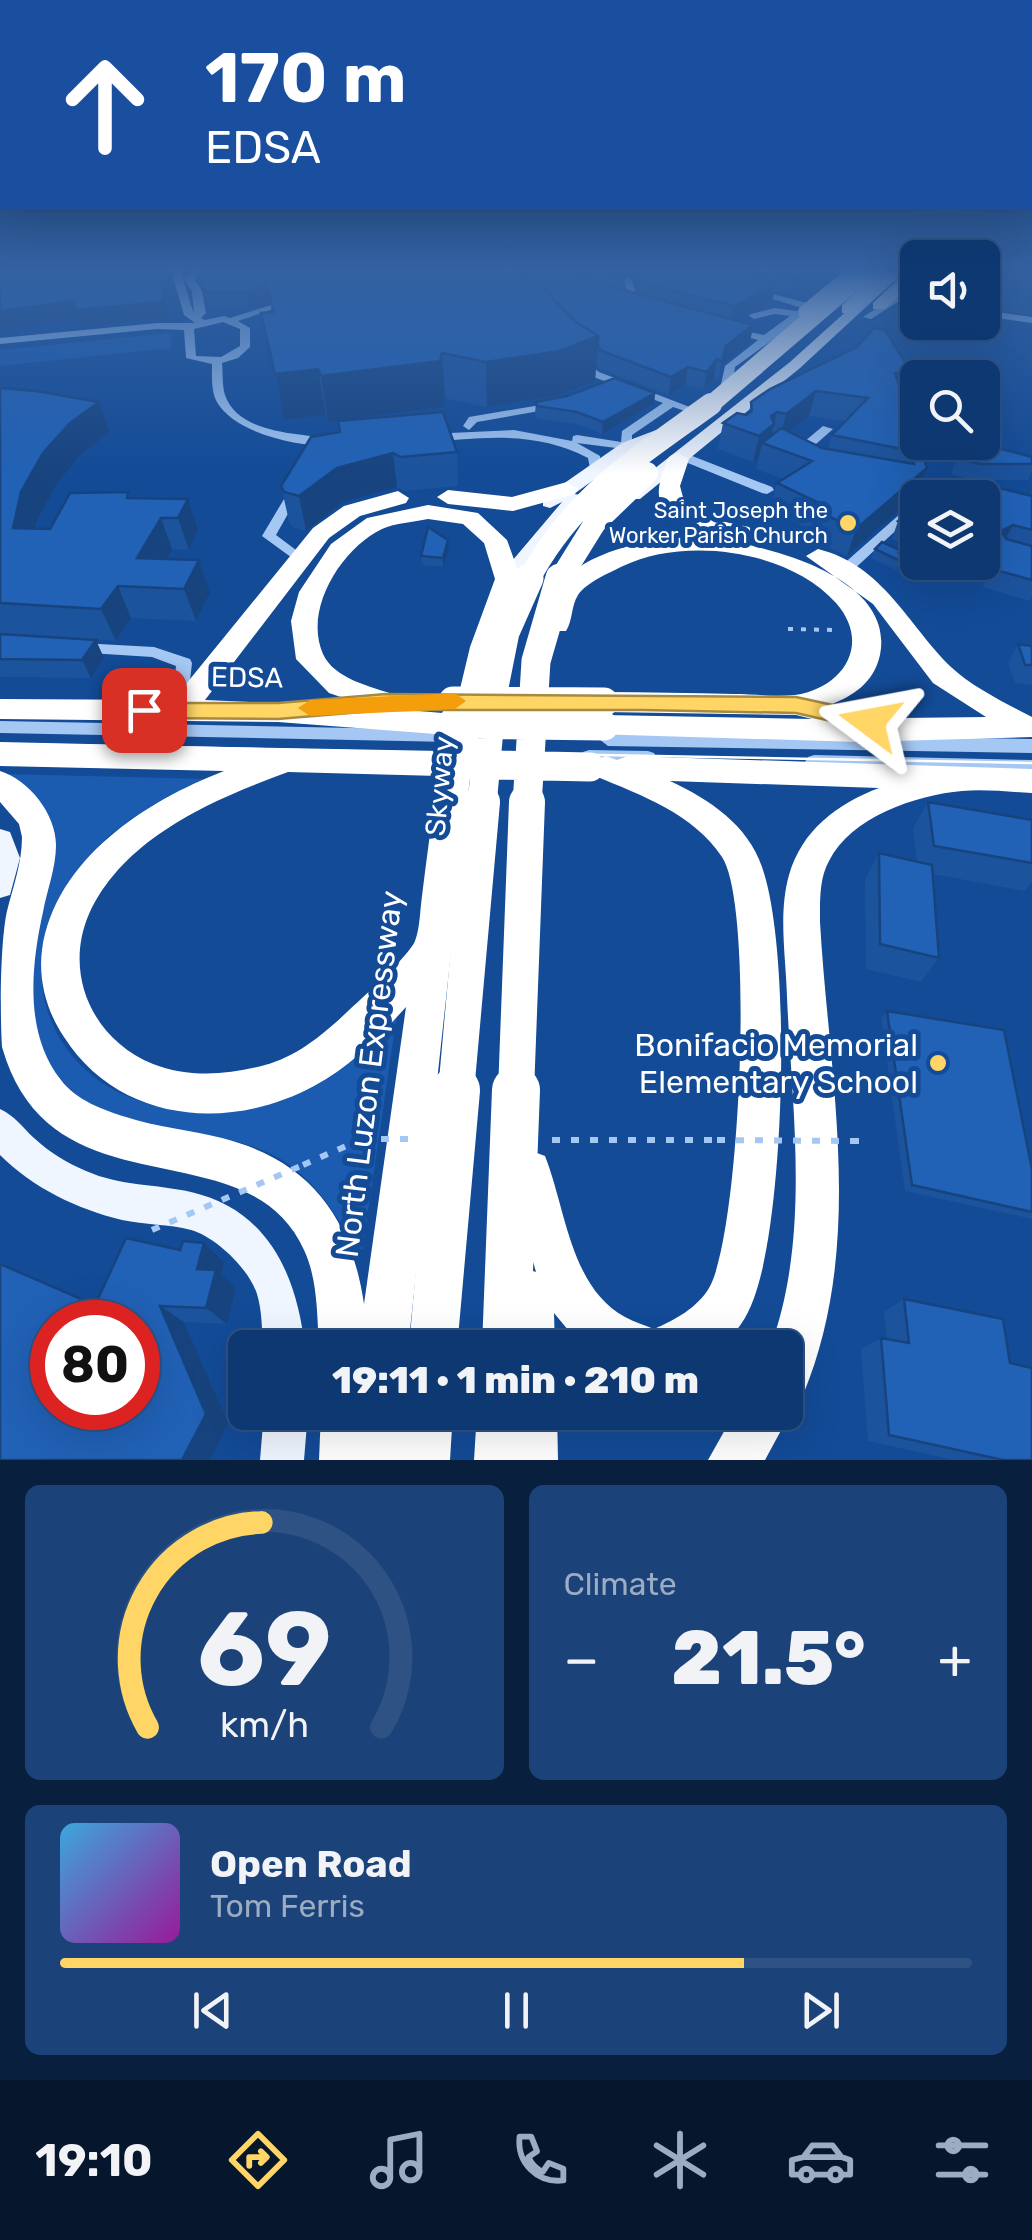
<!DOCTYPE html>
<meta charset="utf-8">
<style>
:root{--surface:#0e3871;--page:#1c4379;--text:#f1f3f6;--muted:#9bacc3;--line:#2e5284;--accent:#ffd566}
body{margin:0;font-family:Rubik,sans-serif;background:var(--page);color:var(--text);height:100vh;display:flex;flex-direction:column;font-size:38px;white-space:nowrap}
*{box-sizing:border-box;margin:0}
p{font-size:32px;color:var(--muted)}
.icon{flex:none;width:55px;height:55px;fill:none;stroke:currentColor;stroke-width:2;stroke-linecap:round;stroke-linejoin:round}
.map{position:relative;height:1460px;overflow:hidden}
.sheet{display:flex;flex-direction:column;gap:25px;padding:25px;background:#081f3e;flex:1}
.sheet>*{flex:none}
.banner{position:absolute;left:0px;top:0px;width:1032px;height:210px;box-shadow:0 10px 40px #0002,0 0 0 2px var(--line);background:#1a4fa0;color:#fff;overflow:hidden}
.fabs{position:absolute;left:900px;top:240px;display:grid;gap:20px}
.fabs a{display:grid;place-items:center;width:100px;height:100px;border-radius:15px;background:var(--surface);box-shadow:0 10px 40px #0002,0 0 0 2px var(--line);font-size:50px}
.speed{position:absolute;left:30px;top:1300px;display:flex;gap:20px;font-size:50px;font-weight:700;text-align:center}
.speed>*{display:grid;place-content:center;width:130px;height:130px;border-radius:50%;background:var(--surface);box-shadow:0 10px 40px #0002,0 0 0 2px var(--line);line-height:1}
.speed .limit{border:15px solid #d22;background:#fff;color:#111}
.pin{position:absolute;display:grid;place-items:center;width:85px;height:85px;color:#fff;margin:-42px;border-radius:20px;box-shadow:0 5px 15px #0006}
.me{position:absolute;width:110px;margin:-55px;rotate:283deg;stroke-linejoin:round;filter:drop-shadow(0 0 8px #0008)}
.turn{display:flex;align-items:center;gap:35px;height:210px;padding:0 40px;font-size:45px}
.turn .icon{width:130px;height:130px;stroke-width:2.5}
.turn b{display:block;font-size:70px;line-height:85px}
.big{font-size:75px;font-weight:800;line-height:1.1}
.sheet .widget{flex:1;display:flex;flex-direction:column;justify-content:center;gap:15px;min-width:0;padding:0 35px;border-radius:15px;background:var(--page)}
.sheet .dial{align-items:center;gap:0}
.dial svg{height:260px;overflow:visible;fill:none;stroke:var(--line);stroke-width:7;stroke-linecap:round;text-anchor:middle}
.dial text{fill:var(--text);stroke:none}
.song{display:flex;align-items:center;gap:30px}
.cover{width:120px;height:120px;border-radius:15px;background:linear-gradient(135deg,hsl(200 70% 55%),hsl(300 70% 35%))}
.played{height:10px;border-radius:5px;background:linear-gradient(90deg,var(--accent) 75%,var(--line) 75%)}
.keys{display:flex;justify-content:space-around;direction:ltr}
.heat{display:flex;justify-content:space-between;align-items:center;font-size:55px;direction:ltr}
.sheet .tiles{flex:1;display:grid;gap:25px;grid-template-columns:1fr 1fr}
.widget:last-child{grid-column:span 2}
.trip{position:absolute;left:228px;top:1330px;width:575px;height:100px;border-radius:15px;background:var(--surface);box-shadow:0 10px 40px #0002,0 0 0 2px var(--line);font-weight:800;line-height:100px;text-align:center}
.dock{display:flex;height:160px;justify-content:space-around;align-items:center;background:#06162d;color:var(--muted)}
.dock .icon{width:70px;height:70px}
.dock .active{color:var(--accent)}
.dock b{font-size:45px;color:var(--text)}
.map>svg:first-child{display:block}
.green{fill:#1b5cb1}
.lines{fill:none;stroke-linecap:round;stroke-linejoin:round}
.path-far2{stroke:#a4c7f3;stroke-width:2.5;stroke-dasharray:2.5 4;stroke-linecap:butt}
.path-far1{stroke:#a4c7f3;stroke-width:4;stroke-dasharray:5 8;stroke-linecap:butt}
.path{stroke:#a4c7f3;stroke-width:6;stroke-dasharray:8 11;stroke-linecap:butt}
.minor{fill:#a4c7f3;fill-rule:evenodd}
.major{fill:#f0f6ff;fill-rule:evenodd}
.highway{fill:#fff;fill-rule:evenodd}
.tram{stroke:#fff;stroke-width:2.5}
.path-bridge{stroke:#a4c7f3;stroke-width:6;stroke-dasharray:8 11;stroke-linecap:butt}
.highway-bridge-far4{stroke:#fff;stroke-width:18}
.highway-bridge-far3{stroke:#fff;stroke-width:22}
.highway-bridge-far2{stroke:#fff;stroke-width:29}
.highway-bridge-far1{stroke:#fff;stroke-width:36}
.highway-bridge{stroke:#fff;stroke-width:48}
.wall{fill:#1c539d;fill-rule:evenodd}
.shaded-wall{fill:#17447f}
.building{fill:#2161b6;stroke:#17447f;stroke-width:2.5;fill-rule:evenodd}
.route{fill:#ffd566;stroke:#a68a42;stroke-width:2.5}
.slow{fill:#f59e0b}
.poi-dot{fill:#ffd566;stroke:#134b97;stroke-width:4}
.labels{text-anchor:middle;stroke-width:10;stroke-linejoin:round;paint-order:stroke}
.far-poi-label{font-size:22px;fill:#fff;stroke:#134b97;text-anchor:end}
.street-label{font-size:28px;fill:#fff;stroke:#134b97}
.near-poi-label{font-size:32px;fill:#fff;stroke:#134b97;text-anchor:end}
.near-street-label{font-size:32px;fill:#fff;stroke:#134b97}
</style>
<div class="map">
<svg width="1032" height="1460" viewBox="0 0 1032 1460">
<rect width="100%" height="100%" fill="#134b97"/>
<path class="green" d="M171,333v15l-171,18v-16z
M5,774l202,5c-47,18 -93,46 -125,85 -82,98 -35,228 92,245 17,2 36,-3 53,-4 98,-12 116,-25 172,-105l-38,259c-21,-39 -45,-81 -86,-103 -63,-34 -178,-19 -222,-86 -34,-52 -22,-98 -12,-154 2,-11 8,-26 7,-37 -1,-21 -34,-83 -43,-105z"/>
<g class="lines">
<path class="path-far2" d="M982,290l12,-15"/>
<path class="path-far1" d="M788,629l48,1"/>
<path class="path" d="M571,1140h146
M851,1141h19
M303,1165l59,-26"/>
<path class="minor" d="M174,270h10l-3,4 13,40 -2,-23 -8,-13 11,-8h10l-11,9 8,12 4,22 -5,5 4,2 19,-4 6,2 67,-21v4l-59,20 12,7v19l-12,11 -16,5c1,10 0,22 3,32 14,41 79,38 113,45v6c-35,2 -102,-11 -121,-44 -6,-11 -5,-25 -5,-38l-26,-6 -2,-28 -27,-1 -157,15v-6l157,-15h38l-11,-8 -12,-42zM223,322l17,7v17l-19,11 -25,-1 -2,-27z
M600,275l31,3 8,26h-6l-9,-22 -24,-3z
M918,282v7l-47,30 -8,-2z
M750,288l57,15 8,-4 5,3 -16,15 -69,50 -3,22 -6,3 -6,-3 5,-23 33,-26 -33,-9v-4l39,8 26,-19 -15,-2 -21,5 -5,-3 2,-2 24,-6 21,3 6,-3 -52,-16z
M982,310l50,7v6l-50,-7z
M575,360h8l16,12 101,39 -6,3 -21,-7 -41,28v15l-55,-7 23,13 2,12 -6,4 -6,-4 -2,-10c-50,-27 -104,-21 -159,-16l-6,-4 6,-4 85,-4 58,11 1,-5 4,-1 44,7 1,-11 41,-28 -72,-27 -16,-12z
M558,402l6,3 -2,2 -85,15 -8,8 -6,-4 6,-9z
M823,426l10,3 -33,29h-8v-6z
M682,452l90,35 2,3 -7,4 -5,-1 -84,-34v-6z
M949,484l83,20v8l-50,-12v-2c-12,0 -25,-7 -37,-6 -10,1 -16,6 -27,6l14,-12z
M296,485l6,4 -26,46 28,21v6l-5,1 -37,-27 28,-47z
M918,498v12l-68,63h-10v-6z
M918,558v4c14,0 22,6 35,7 12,1 15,-4 25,2l-2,3 -25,4 -37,-13 -2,-3z
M80,643l74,4 36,12 2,4 -6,52 -6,2 -9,-6 5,-45 -24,-9 -78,-5 -2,-4z
M0,721l452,9 9,6 -9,6 -452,-9z
M608,732l424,7v14l-424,-7 -9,-7z
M589,750l59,1 6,2 3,5 -3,5 -6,2 -59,-1 -6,-2 -3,-5 3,-5z
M814,755l218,5v14l-218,-5 -6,-2 -3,-5 3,-5z"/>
<path class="major" d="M892,270h14l-106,98 -160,131h-14v-8l164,-129z
M664,427l6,1v8l-36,15 -60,43 8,1v8l-67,81h-14l-3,-5 3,-5 61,-72 -12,6 -7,-2v-8l79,-55z
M0,829l10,3 10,26 -10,37 -10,3z
M0,1109c15,7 22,18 34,29 15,14 33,25 52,33 34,15 70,13 105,21 78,18 106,84 114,156h-42c-1,-18 -1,-38 -6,-54 -8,-25 -41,-57 -66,-64 -22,-6 -46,-5 -69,-10 -45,-11 -89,-32 -122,-65z
M264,1412h44l-4,48h-44z"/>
<path class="highway" d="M845,270h17l-51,46h-12v-8z
M880,270h17l-43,43h-12v-8z
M909,270h9v9l-33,30h-12v-6z
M678,453l11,6 -9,27 4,15 27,18 38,8 4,5 -4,5c-24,6 -71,-9 -86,-31 -8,-11 -3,-25 1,-37 3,-10 4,-14 14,-16z
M567,482l11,7 -3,5 -62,17 -65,-7 -11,-7 11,-7 64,7z
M398,491l11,7 -3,5 -46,13 -31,22 -124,162 165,7 -41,-14 -33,-34 -5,-38 8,-29 32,-48 36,-26 61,-13 50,8 29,27 14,39 -23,68 -28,131 -62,570h-89c-2,-32 -1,-68 -15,-98 -57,-126 -253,-31 -302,-203 -2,-31 -2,-104 5,-136 6,-24 15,-48 15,-74l-3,-13 -19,-22v-31c29,9 56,43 56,74 0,23 -9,45 -13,67 -12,54 -19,122 18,168 15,20 42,30 65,37 31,10 64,13 96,21 87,22 129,78 142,166l42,-297c-27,30 -56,60 -92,79 -85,46 -195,37 -250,-49 -17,-25 -26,-57 -22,-87 13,-91 104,-149 182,-179l-224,-5v-24l445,10 4,-17 -171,-13 -278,-3v-20l173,1 140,-172 31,-22zM428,519l35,5 21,19 11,36 -25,68 -16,67 -58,-5 5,-7 -5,-7c-24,-8 -62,-16 -73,-41 -20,-45 19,-106 59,-125 13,-6 32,-7 46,-10zM288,772l151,4c-7,39 -12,80 -17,120 -2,14 -2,32 -7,45 -6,15 -54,58 -68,71 -23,22 -51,45 -82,53 -36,10 -77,13 -112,-1 -60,-24 -90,-90 -64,-150 35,-77 125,-115 199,-142z
M690,537c57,2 207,34 190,118 -6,28 -28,42 -53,51l-3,10 -9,3 171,-2 -53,-34 -60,-79 -67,-48 12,-7c65,16 90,76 133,118 21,20 56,37 81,50v20l-173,5 -266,-8 -4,-8 4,-8 11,-3 208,4 -16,-4 -192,-3 -10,-3 -5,-7 5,-7 10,-3c43,0 86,1 130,2 19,0 41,3 61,1 48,-7 77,-51 41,-92 -47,-53 -151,-67 -213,-37 -14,7 -36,16 -45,29 -7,11 -5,25 -12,36h-18l-4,-6c3,-13 5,-27 13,-38 28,-36 90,-48 133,-50z
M606,756l11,4 11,-4 404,13v24c-23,-1 -47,-4 -70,-2 -46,4 -111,26 -133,70 -10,18 -9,41 -9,61 9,158 46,321 -17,473l-16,7 4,10 -26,48h-57l27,-48h50v-64h-15c41,-111 22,-236 17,-351 -1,-40 -9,-83 2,-122 13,-45 48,-71 90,-87l-209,-7c39,18 78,44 92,86 30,84 23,348 -8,431 -7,20 -18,36 -35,50h-136l-29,-35 1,35h-50l1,-54 7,-17 17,-7 6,2 -29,-100 6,-16 16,-6 16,6c21,53 25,131 80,161 9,5 20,8 29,12 21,-9 43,-21 55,-41 31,-52 46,-381 13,-431 -28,-43 -81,-62 -127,-81l-5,-8 5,-8z
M321,1412h80l-1,12 1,-12h52l-3,48h-131z
M477,1412h80l1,48h-84z"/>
<path class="tram" d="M0,744l1032,19"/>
<path class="path-bridge" d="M362,1139h55
M552,1140h19
M717,1140l134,1
M152,1230l151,-65"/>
<path class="highway-bridge-far4" d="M708,407l160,-137"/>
<path class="highway-bridge-far3" d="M528,581c44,-84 109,-123 183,-177
M559,581l36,-58 52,-50"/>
<path class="highway-bridge-far2" d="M453,701l151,1
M451,724l153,2
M448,764l142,3
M482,805l10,-108 13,-65 24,-54
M527,805l9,-144 24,-83"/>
<path class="highway-bridge-far1" d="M456,1092l26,-290
M516,1092l11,-290"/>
<path class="highway-bridge" d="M433,1348l23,-258
M506,1348l10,-258"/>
</g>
<path class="wall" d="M197,270h608l-4,16 -13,6 -13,-4 -3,13 -37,19 18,5 -3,17 -27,21 -4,15 -5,-1 -10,12 -19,-4 -16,10 -68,-26 -5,-4 -1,16 -37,14 -71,12 -42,-9 -2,9 -115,15 -2,-7 -42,5 -23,-107 11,-1 -2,-11 -21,7 -40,-1zM624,273l8,1 10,21 -18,-5 1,-12z
M996,270h36v46l-40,-8 -5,-16z
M857,347l55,26 -9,24 24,71 -10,26 -70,62 -47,-22 3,-8 -33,-16 7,-27 6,-4 -27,-10 3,-12 -6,5 -35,-13 5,-26 23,-8 3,-2 2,-11zM809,416l36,5 -13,14 -4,14 -6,-1 -32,-16z
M0,388l99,14 11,30 -28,21 -25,30 -21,40 -1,5 15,1 78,-37 3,6 57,1 10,31 -9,20 -17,-1 -6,10 33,1 11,33 -14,28 -65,-3 -15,23 -116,-7z
M655,393l-1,11 -52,30 -26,-10 -39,-6 -2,-4 1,-12z
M311,437l146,15 1,34 -53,5 -8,-4 -54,15 -37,29 -14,-4 -3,-6 -8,-35z
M960,442h22l50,15v14l-4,9h-55l-22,-6 6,-15v-9z
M987,485l45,11v100l-2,5 -47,-14 7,-20 -12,-5h4v-64z
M918,502v50l-26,-13 6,-18z
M448,540l1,9 -6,18 -21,-2 -1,-9z
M882,542l36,16 -3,10 -15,-5 -4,7 -25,-12 4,-9z
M0,634l104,24 -13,20 -91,-1z
M1018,644l14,2v39l-17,-2 -7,-20z
M928,802l104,18v62l-7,9 -92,-17 6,84 -18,24 -55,-13 -1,-90 14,-26 38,9 -4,-34z
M887,1011l145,158v50l-127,-28 -24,-172z
M204,1243l20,19 -3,12 15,14 -9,36 -43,-2 44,101 -18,37h-210l95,-155 85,-55z
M904,1299l106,64 22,97h-78l-86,-19 -7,-92 20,-11 6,1 -3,-27z"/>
<path class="shaded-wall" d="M805,270l-4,16 -13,6 4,-16z
M170,280l5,16 -10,1 4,16 -4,5 -84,8 -3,-8 -78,11v-18z
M776,284l-4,17 -41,21 3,-16z
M267,285l3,16 -21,7 -4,-16z
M753,325l-3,17 -27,21 -4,15 7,-32z
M598,336l-3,45 -37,14 -71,12 -1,-45z
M442,353l3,45 -2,9 -115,15 -7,-46z
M717,359l-3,18 -10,12 3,-17z
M688,367l-3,18 -16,10 2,-18z
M318,369l8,46 -42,5 -9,-46z
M816,391l-7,25 -29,24 6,-26z
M655,393l-1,11 -52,30 1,-12z
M99,402l11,30 -28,21 -25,30 -21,40 -7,37 -16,-32 8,-36 22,-39 27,-30z
M777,412l-8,34 -7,-3 -3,14 -6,5 6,-26 12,-20z
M393,453l4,34 -54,15 -37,29 -7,-35 38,-28z
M927,468l-10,26 -70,62 9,-27z
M188,499l10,31 -9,20 -11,-32z
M161,518l11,31 -21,38 -14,-29z
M1013,525l-9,17 -3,-11z
M448,540l1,9 -6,18v-9z
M199,560l11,33 -14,28 -12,-32z
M118,586l13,32 -15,23 -15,-32z
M96,640l8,18 -13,20 -9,-18z
M204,1243l20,19 -3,12 15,14 -9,36 -21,-16 -9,-39z
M160,1306l24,16 44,101 -18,37h-28z"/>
<path class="building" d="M0,270h167l3,10 -9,1 3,15 -3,6 -86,8 -1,-9 -74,10z
M197,270h77l-10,3 3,12 -22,7 -40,-1z
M274,270h225l20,5 22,11 35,36 22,14 -38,15 -74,11 -44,-9 -2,8 -119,15 -3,-7 -43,5 -14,-61 13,-1 -10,-39z
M499,270h51l203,55 -27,21 -4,15 -5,-2 -10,13 -19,-5 -17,10 -69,-26 -4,-3v-12l-22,-14 -35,-36 -22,-11z
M597,270h26l2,8z
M639,270h95l42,14 -42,22 -89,-23z
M772,270h32l-12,6z
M874,328l11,2 27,43h-17l32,95 -71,61 -48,-22 9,-5 -40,-19 35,-22 -50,-18 19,-15 41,20 92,16 -2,-13 -80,-16 36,-37 -52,-7 -30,23 -9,-2 -6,4 3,8 -15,12 -36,-13 14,-10 9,2 6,-4 -1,-9 19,-13 87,-42z
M615,378l40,15 -52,29 -26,-10 -40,-6 -1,-4 31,-6z
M0,388l36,3 63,11 -29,21 -27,30 -22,39 -8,36 37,1 20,-36 58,-1 -1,6 61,1 -10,19h-17l-24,40 62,2 -15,29 -66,-3 -17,23 -101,-6z
M443,412l14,40 -56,5 -8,-4 -56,15 -38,28 -15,-4 -3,-6 30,-49 29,-5 -2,-11z
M982,437l12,2v8l38,10v7h-52l-23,-6 6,-10v-6h19z
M987,485l45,11v34l-19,-5 -12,6 5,8 26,7v34l-40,-11 6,-20 -16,-6v-44z
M929,491l19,7h-26z
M918,502v28l-20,-9z
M428,527l20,13 -5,18 -22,-2z
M882,542l36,16 -20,-6 5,5 -3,4 -25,-12z
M0,634l96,6 -14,20 -82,-1z
M1018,644l14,2v19h-7z
M928,802l104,18v43l-98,-17z
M879,853l53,12 7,93 -59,-14z
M887,1011l117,19 28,139v43l-120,-27z
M126,1238l54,12 3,-9 21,2 -7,26 19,1 -10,38 -46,-2 46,108 -24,46h-182v-196l95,41zM52,1322h86v86h-86z
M904,1299l99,20 7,44 22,5v92h-29l-114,-25 -8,-97 28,5z"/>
<linearGradient id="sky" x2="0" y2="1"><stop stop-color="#0a2953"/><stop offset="0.57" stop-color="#3361a1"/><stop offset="1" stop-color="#3361a1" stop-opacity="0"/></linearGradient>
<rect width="1032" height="474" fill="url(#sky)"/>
<path class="route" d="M386,694l410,3 74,16 11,9 -11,8 -74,-17 -154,-3h-256l-108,9 -134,-1 -11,-8 11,-7h134z"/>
<path class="slow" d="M455,693l11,8 -11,8 -145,7 -12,-8 12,-8z"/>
<g class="poi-dot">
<circle cx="848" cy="523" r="10"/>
<circle cx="938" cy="1063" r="10"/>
</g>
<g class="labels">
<g class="far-poi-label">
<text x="828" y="518">Saint Joseph the<tspan x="828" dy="25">Worker Parish Church</tspan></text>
</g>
<g class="street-label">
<text transform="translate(247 677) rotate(1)" y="10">EDSA</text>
<text transform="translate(439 786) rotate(-85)" y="10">Skyway</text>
</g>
<g class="near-poi-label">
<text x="918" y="1056">Bonifacio Memorial<tspan x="918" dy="37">Elementary School</tspan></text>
</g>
<g class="near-street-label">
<text transform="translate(369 1074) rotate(-83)" y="11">North Luzon Expressway</text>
</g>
</g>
</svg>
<div class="fabs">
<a><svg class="icon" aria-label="sound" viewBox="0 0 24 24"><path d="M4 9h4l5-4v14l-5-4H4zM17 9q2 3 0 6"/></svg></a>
<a><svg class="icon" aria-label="search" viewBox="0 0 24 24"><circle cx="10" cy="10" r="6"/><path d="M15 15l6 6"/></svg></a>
<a><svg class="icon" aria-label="layers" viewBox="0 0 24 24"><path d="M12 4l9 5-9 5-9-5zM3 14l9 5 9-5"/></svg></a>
</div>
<div class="speed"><div class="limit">80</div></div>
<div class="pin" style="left:144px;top:710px;background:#d93025"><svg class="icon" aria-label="arrive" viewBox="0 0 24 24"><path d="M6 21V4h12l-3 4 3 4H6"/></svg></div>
<svg class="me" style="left:870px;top:722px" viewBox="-20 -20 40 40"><path d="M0-17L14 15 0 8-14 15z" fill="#ffd566" stroke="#fff" stroke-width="4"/></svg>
<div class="trip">19:11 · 1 min · 210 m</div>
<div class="banner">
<div class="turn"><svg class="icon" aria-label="ahead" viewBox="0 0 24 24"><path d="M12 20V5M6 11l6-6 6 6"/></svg><div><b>170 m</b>EDSA</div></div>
</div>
</div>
<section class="sheet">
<div class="tiles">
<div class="widget dial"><svg viewBox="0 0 100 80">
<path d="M14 69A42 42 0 1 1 86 69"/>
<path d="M14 69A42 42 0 0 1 49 6" stroke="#ffd566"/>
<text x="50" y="56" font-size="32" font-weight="700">69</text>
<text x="50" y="72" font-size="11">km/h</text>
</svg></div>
<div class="widget"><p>Climate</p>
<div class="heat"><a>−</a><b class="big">21.5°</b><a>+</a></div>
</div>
<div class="widget">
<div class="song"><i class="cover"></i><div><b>Open Road</b><p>Tom Ferris</p></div></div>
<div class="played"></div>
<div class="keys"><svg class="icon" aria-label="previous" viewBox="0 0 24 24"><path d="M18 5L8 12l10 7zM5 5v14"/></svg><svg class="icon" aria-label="pause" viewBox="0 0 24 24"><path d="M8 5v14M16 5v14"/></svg><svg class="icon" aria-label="next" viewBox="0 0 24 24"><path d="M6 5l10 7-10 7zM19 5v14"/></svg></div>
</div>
</div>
</section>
<nav class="dock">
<b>19:10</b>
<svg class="icon active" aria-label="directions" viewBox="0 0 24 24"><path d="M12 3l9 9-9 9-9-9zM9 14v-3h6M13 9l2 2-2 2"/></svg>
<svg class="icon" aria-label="music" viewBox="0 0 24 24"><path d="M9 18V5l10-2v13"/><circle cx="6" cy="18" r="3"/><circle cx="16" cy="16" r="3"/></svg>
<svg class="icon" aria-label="phone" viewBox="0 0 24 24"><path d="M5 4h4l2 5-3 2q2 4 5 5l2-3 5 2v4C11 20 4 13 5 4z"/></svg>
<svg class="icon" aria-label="climate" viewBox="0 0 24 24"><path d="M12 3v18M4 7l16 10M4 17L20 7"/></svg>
<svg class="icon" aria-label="car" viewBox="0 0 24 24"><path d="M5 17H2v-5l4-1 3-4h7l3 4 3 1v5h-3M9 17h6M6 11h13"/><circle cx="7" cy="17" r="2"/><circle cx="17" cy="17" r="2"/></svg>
<svg class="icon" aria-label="filters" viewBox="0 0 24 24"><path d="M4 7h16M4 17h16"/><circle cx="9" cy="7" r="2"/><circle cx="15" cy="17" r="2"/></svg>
</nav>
